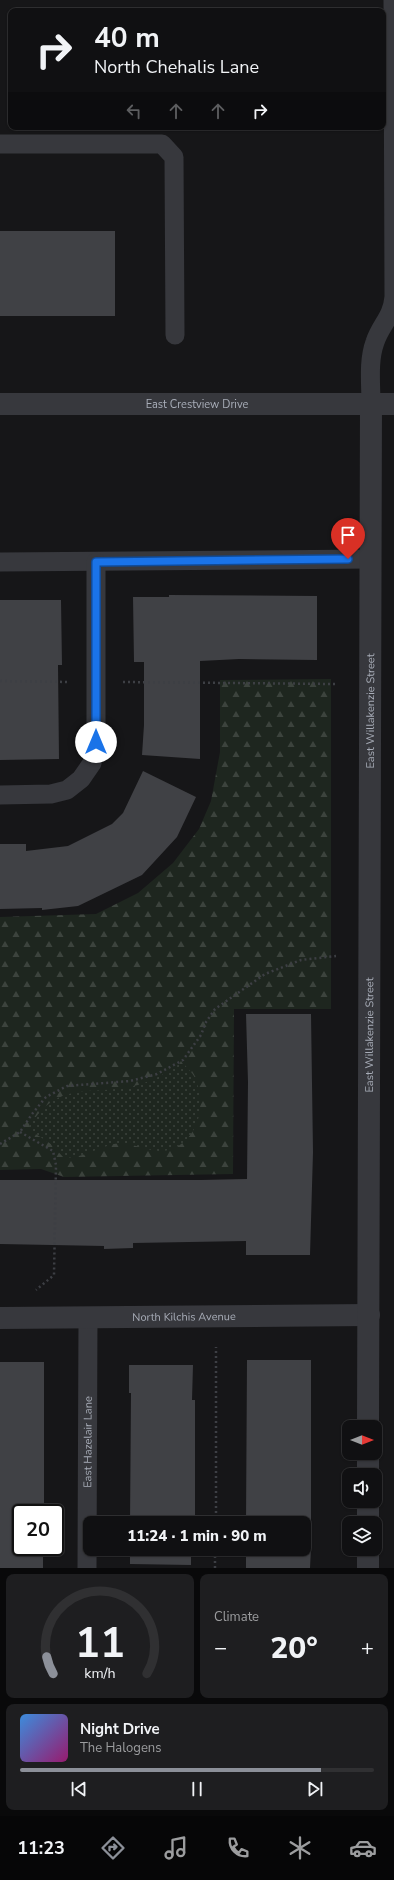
<!DOCTYPE html>
<meta charset="utf-8">
<style>
:root{--surface:#101012;--page:#1e1e20;--text:#f1f3f6;--muted:#9c9d9f;--line:#303032;--accent:#8c9099}
body{margin:0;font-family:"Nunito Sans",sans-serif;background:var(--page);color:var(--text);height:100vh;display:flex;flex-direction:column;font-size:15px;white-space:nowrap}
*{box-sizing:border-box;margin:0}
p{font-size:13px;color:var(--muted)}
.icon{flex:none;width:22px;height:22px;fill:none;stroke:currentColor;stroke-width:2;stroke-linecap:round;stroke-linejoin:round}
.map{position:relative;height:1568px;overflow:hidden}
.side{display:flex;flex-direction:column;gap:6px;padding:6px;background:#09090a;flex:1}
.side>*{flex:none}
.hud{position:absolute;left:8px;top:8px;width:378px;height:122px;border-radius:8px;box-shadow:0 1px 3px #0004,0 0 0 1px var(--line);background:#101012;color:var(--text);overflow:hidden}
.needle{width:26px;rotate:90deg}
.fabs{position:absolute;left:342px;top:1420px;display:grid;gap:8px}
.fabs a{display:grid;place-items:center;width:40px;height:40px;border-radius:8px;background:var(--surface);box-shadow:0 1px 3px #0004,0 0 0 1px var(--line);font-size:20px}
.speed{position:absolute;left:12px;top:1504px;display:flex;gap:8px;font-size:20px;font-weight:700;text-align:center}
.speed>*{display:grid;place-content:center;width:52px;height:52px;border-radius:50%;background:var(--surface);box-shadow:0 1px 3px #0004,0 0 0 1px var(--line);line-height:1}
.speed .limit{border:2px solid #111;border-radius:6px;background:#fff;color:#111}
.pin{position:absolute;display:grid;place-items:center;width:34px;height:34px;color:#fff;margin:-41px -17px;border-radius:50% 50% 50% 0;rotate:-45deg;box-shadow:0 0 4px #0007}
.pin .icon{rotate:45deg}
.me{position:absolute;width:44px;margin:-22px;rotate:0deg;stroke-linejoin:round;filter:drop-shadow(0 0 3px #0008)}
.turn{display:flex;align-items:center;gap:14px;height:84px;padding:0 20px;font-size:18px}
.turn .icon{width:52px;height:52px;stroke-width:2.5}
.turn b{display:block;font-size:28px;line-height:34px}
.lanes{display:flex;align-items:center;height:38px;padding:0 20px;background:#0003;justify-content:center;gap:20px;direction:ltr}
.lanes .off{opacity:.35}
.big{font-size:30px;font-weight:800;line-height:1.1}
.side .card{flex:1;display:flex;flex-direction:column;justify-content:center;gap:6px;min-width:0;padding:0 14px;border-radius:8px;background:var(--page)}
.side .dial{align-items:center;gap:0}
.dial svg{height:104px;overflow:visible;fill:none;stroke:var(--line);stroke-width:7;stroke-linecap:round;text-anchor:middle}
.dial text{fill:var(--text);stroke:none}
.song{display:flex;align-items:center;gap:12px}
.cover{width:48px;height:48px;border-radius:6px;background:linear-gradient(135deg,hsl(210 70% 55%),hsl(320 70% 35%))}
.played{height:4px;border-radius:2px;background:linear-gradient(90deg,var(--accent) 85%,var(--line) 85%)}
.keys{display:flex;justify-content:space-around;direction:ltr}
.heat{display:flex;justify-content:space-between;align-items:center;font-size:22px;direction:ltr}
.side .tiles{flex:1;display:grid;gap:6px;grid-template-columns:1fr 1fr}
.card:last-child{grid-column:span 2}
.trip{position:absolute;left:83px;top:1516px;width:228px;height:40px;border-radius:8px;background:var(--surface);box-shadow:0 1px 3px #0004,0 0 0 1px var(--line);font-weight:800;line-height:40px;text-align:center}
.tabs{display:flex;height:64px;justify-content:space-around;align-items:center;background:#060607;color:var(--muted)}
.tabs .icon{width:28px;height:28px}
.tabs .selected{color:var(--accent)}
.tabs b{font-size:18px;color:var(--text)}
.map>svg:first-child{display:block}
.forest{fill:url(#forest-firs)}
.park{fill:url(#park-dots)}
.building{fill:#404145}
.lines{fill:none;stroke-linecap:round;stroke-linejoin:round}
.path{stroke:#3d3f44;stroke-width:2.5;stroke-dasharray:2 3;stroke-linecap:butt}
.service{stroke:#37383d;stroke-width:19}
.minor{stroke:#37383d;stroke-width:22}
.tertiary{stroke:#37383d;stroke-width:22}
.route-casing{stroke:#114b97;stroke-width:10}
.route{stroke:#1a73e8;stroke-width:7}
.labels{text-anchor:middle;stroke-width:4;stroke-linejoin:round;paint-order:stroke}
.street-label{font-size:11px;fill:#a8adb8;stroke:#111113}
</style>
<div class="map">
<svg width="394" height="1568" viewBox="0 0 394 1568">
<defs>
<pattern id="forest-firs" width="22" height="20" patternUnits="userSpaceOnUse"><rect width="22" height="20" fill="#1e261f"/><path d="M5 1l3.5 6h-7zM16 11l3.5 6h-7z" fill="#3c433d"/></pattern>
<pattern id="park-dots" width="8" height="8" patternUnits="userSpaceOnUse"><rect width="8" height="8" fill="#1e261f"/><path d="M2 2h.1M6 6h.1" fill="none" stroke="#3c433d" stroke-width="1.8" stroke-linecap="round"/></pattern>
</defs>
<rect width="100%" height="100%" fill="#161618"/>
<path class="forest" d="M331,679v330h-97l-1,165 -169,3 -23,-8 -41,1v-253l96,-3 42,-21 35,-30 26,-34 12,-28 9,-49v-72z"/>
<path class="park" d="M179,1064h5c3,4 9,9 11,14 12,26 4,63 -26,72 -19,5 -38,-10 -55,-6 -17,4 -32,14 -50,14l-13,-14 -23,-15c27,-45 51,-35 96,-41 20,-3 39,-12 55,-24z"/>
<path class="building" d="M0,231h115v85h-115z
M169,595l148,1v64l-78,-1 -39,2v98l-58,-4 2,-30v-63h-10l-1,-65h36z
M0,600h61l1,65h-4l1,94 -59,1z
M143,771l53,26 -19,40 -35,38 -64,31 -36,4v-2l-42,1v-65h26v7l42,-5 44,-22 11,-11z
M246,1014h65l2,138 -3,103h-64v-14l-113,2v5l-29,1v-3l-104,-2v-64h201l46,-1 1,-97z
M247,1360h64v168h1l-2,40h-64v-19h58v-26h-58z
M0,1362h44v151h-23v34h22v21h-43z
M129,1365h64l-1,35h3v123h-65l1,-130h-2z
M130,1549h61v16l-61,-1z"/>
<g class="lines">
<path class="path" d="M0,681l69,1
M123,682l213,2
M20,1132l33,19 3,14 -2,110 -18,15
M0,1144l20,-12 12,-18 14,-17 21,-11 63,-5 27,-7 26,-14 18,-25 5,-13 9,-13 50,-35 36,-14 35,-4
M216,1523v-176
M215,1568v-19"/>
<g class="service">
<path d="M0,144h162l12,13 1,178"/>
<path d="M371,404c0,-20 -3,-43 4,-62 6,-18 17,-24 19,-45l-1,-297"/>
<path d="M0,562l371,-3"/>
<path d="M0,795l51,-1 16,-4 14,-11 11,-16 4,-21v-180"/>
<path id="s1" d="M87,1568l1,-251"/>
</g>
<g class="minor">
<path id="s2" d="M0,1318l369,-3"/>
<path id="s3" d="M368,1427l3,-1023"/>
<path d="M368,1475v-22"/>
<path d="M368,1523v-22"/>
<path d="M368,1568v-19"/>
</g>
<path class="tertiary" id="s4" d="M0,404h394"/>
</g>
<g class="lines">
<defs>
<path id="route" d="M96,742v-180l252,-3"/>
</defs>
<use href="#route" class="route-casing"/>
<use href="#route" class="route"/>
</g>
<g class="labels">
<g class="street-label">
<text dy="4" stroke="none"><textPath href="#s4" startOffset="197">East Crestview Drive</textPath></text>
<text dy="4" stroke="none"><textPath href="#s3" startOffset="716">East Willakenzie Street</textPath></text>
<text dy="4" stroke="none"><textPath href="#s3" startOffset="392">East Willakenzie Street</textPath></text>
<text dy="4" stroke="none"><textPath href="#s2" startOffset="184">North Kilchis Avenue</textPath></text>
<text dy="4" stroke="none"><textPath href="#s1" startOffset="126">East Hazelair Lane</textPath></text>
</g>
</g>
</svg>
<div class="fabs">
<a><svg class="needle" viewBox="-14 -14 28 28"><path d="M0-13l5 13h-10z" fill="#e53935"/><path d="M0 13l5-13h-10z" fill="#9c9d9f"/></svg></a>
<a><svg class="icon" aria-label="sound" viewBox="0 0 24 24"><path d="M4 9h4l5-4v14l-5-4H4zM17 9q2 3 0 6"/></svg></a>
<a><svg class="icon" aria-label="layers" viewBox="0 0 24 24"><path d="M12 4l9 5-9 5-9-5zM3 14l9 5 9-5"/></svg></a>
</div>
<div class="speed"><div class="limit">20</div></div>
<div class="pin" style="left:348px;top:559px;background:#d93025"><svg class="icon" aria-label="arrive" viewBox="0 0 24 24"><path d="M6 21V4h12l-3 4 3 4H6"/></svg></div>
<svg class="me" style="left:96px;top:742px" viewBox="-20 -20 40 40"><circle r="19" fill="#fff"/><path d="M0-13L10 11 0 6-10 11z" fill="#1a73e8"/></svg>
<div class="trip">11:24 · 1 min · 90 m</div>
<div class="hud">
<div class="turn"><svg class="icon" aria-label="right" viewBox="0 0 24 24"><path d="M7 20v-9h11M14 6l5 5-5 5"/></svg><div><b>40 m</b>North Chehalis Lane</div></div>
<div class="lanes"><svg class="icon off" aria-label="left" viewBox="0 0 24 24"><path d="M17 20v-9H6M10 6l-5 5 5 5"/></svg><svg class="icon off" aria-label="ahead" viewBox="0 0 24 24"><path d="M12 20V5M6 11l6-6 6 6"/></svg><svg class="icon off" aria-label="ahead" viewBox="0 0 24 24"><path d="M12 20V5M6 11l6-6 6 6"/></svg><svg class="icon" aria-label="right" viewBox="0 0 24 24"><path d="M7 20v-9h11M14 6l5 5-5 5"/></svg></div>
</div>
</div>
<section class="side">
<div class="tiles">
<div class="card dial"><svg viewBox="0 0 100 80">
<path d="M14 69A42 42 0 1 1 86 69"/>
<path d="M14 69A42 42 0 0 1 9 56" stroke="#8c9099"/>
<text x="50" y="56" font-size="32" font-weight="700">11</text>
<text x="50" y="72" font-size="11">km/h</text>
</svg></div>
<div class="card"><p>Climate</p>
<div class="heat"><a>−</a><b class="big">20°</b><a>+</a></div>
</div>
<div class="card">
<div class="song"><i class="cover"></i><div><b>Night Drive</b><p>The Halogens</p></div></div>
<div class="played"></div>
<div class="keys"><svg class="icon" aria-label="previous" viewBox="0 0 24 24"><path d="M18 5L8 12l10 7zM5 5v14"/></svg><svg class="icon" aria-label="pause" viewBox="0 0 24 24"><path d="M8 5v14M16 5v14"/></svg><svg class="icon" aria-label="next" viewBox="0 0 24 24"><path d="M6 5l10 7-10 7zM19 5v14"/></svg></div>
</div>
</div>
</section>
<nav class="tabs">
<b>11:23</b>
<svg class="icon selected" aria-label="directions" viewBox="0 0 24 24"><path d="M12 3l9 9-9 9-9-9zM9 14v-3h6M13 9l2 2-2 2"/></svg>
<svg class="icon" aria-label="music" viewBox="0 0 24 24"><path d="M9 18V5l10-2v13"/><circle cx="6" cy="18" r="3"/><circle cx="16" cy="16" r="3"/></svg>
<svg class="icon" aria-label="phone" viewBox="0 0 24 24"><path d="M5 4h4l2 5-3 2q2 4 5 5l2-3 5 2v4C11 20 4 13 5 4z"/></svg>
<svg class="icon" aria-label="climate" viewBox="0 0 24 24"><path d="M12 3v18M4 7l16 10M4 17L20 7"/></svg>
<svg class="icon" aria-label="car" viewBox="0 0 24 24"><path d="M5 17H2v-5l4-1 3-4h7l3 4 3 1v5h-3M9 17h6M6 11h13"/><circle cx="7" cy="17" r="2"/><circle cx="17" cy="17" r="2"/></svg>
</nav>
